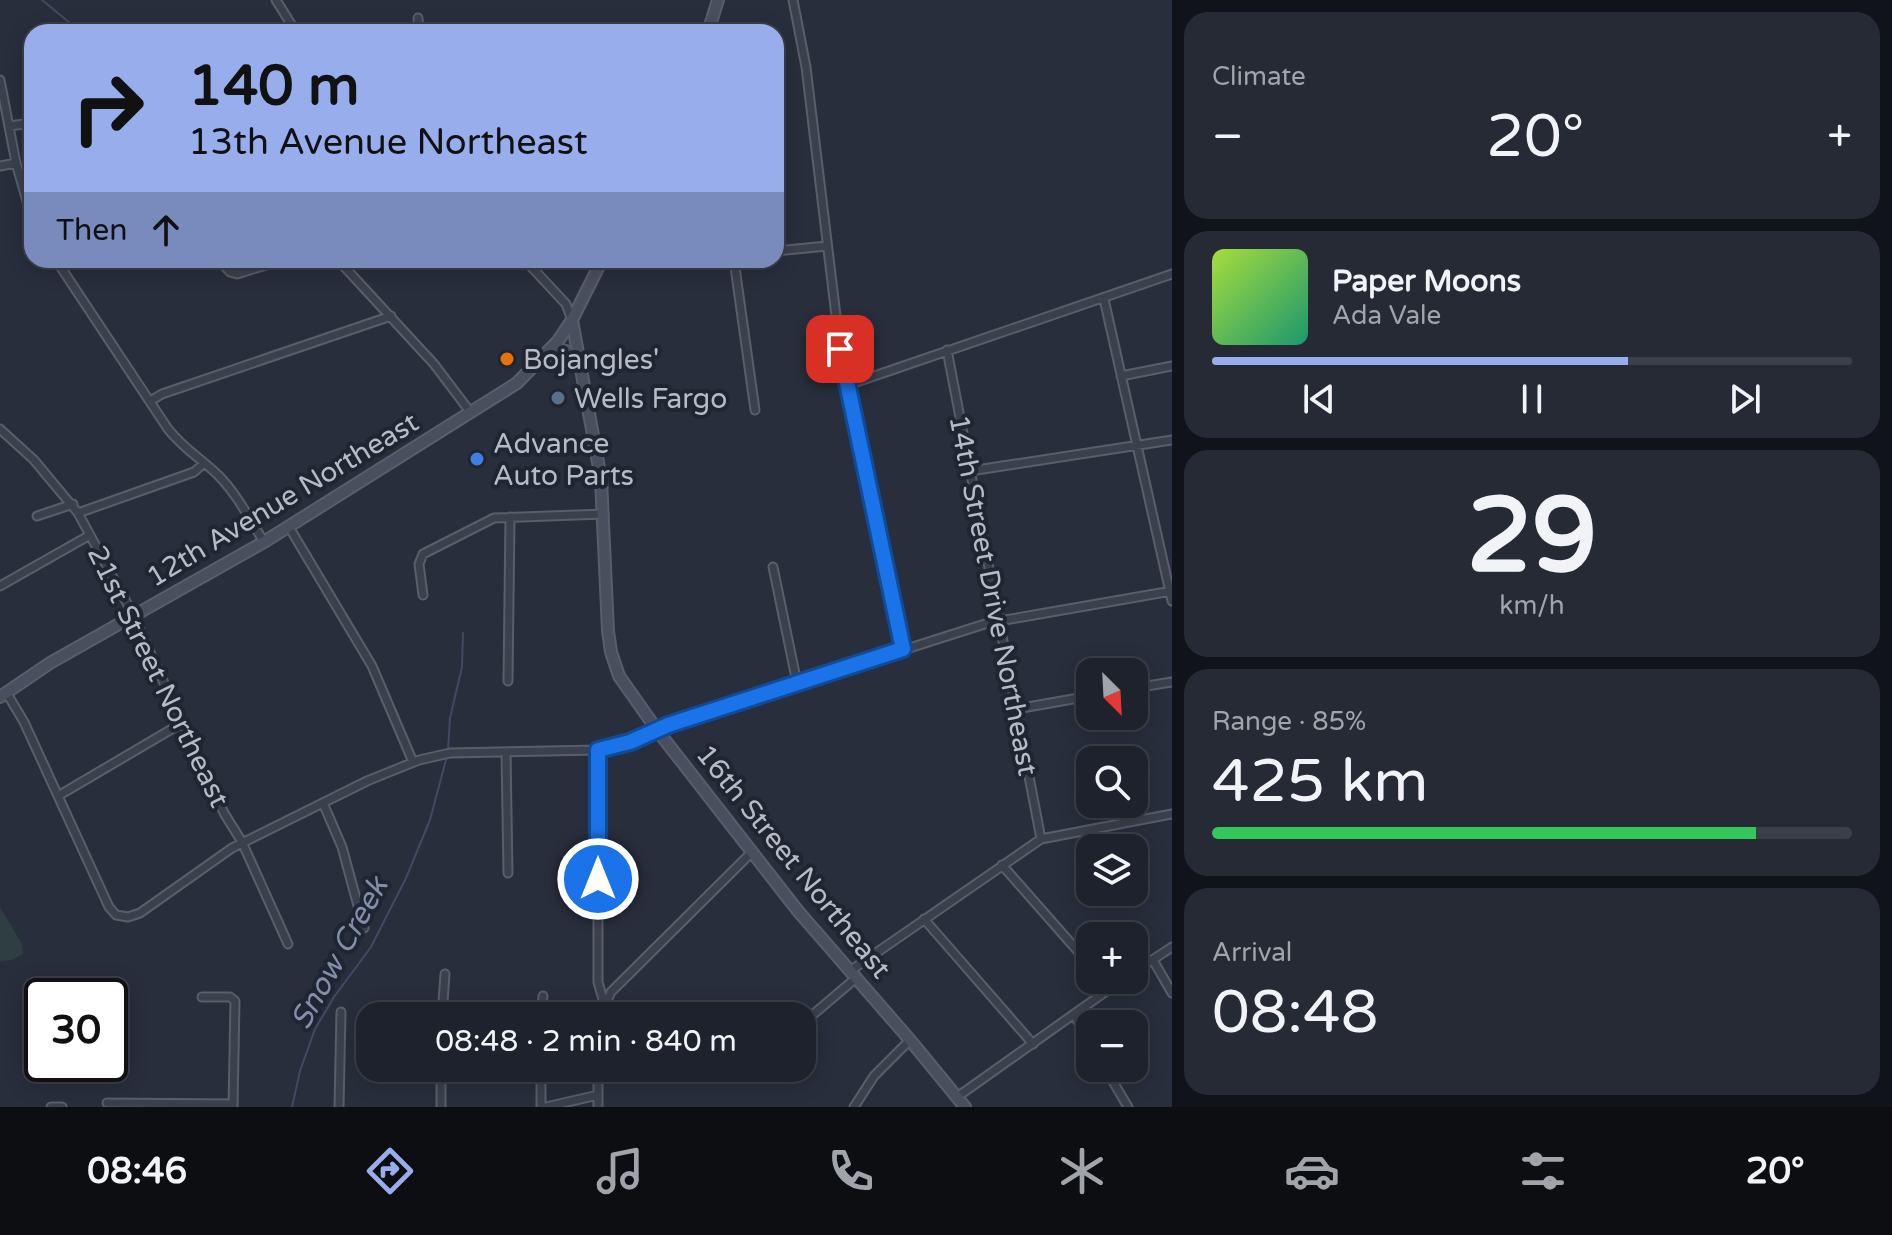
<!DOCTYPE html>
<meta charset="utf-8">
<style>
:root{--surface:#1e222d;--page:#262a35;--text:#f1f3f6;--muted:#a1a4aa;--line:#3c3f49;--accent:#98adec}
body{margin:0;font-family:"Varela Round",sans-serif;background:var(--page);color:var(--text);height:100vh;display:flex;flex-direction:column;font-size:30px;white-space:nowrap}
*{box-sizing:border-box;margin:0}
p{font-size:26px;color:var(--muted)}
.icon{flex:none;width:44px;height:44px;fill:none;stroke:currentColor;stroke-width:2;stroke-linecap:round;stroke-linejoin:round}
.map{position:relative;flex:1;overflow:hidden}
.side{display:flex;flex-direction:column;gap:12px;padding:12px;background:#101319;width:720px}
.side>*{flex:none}
.hud{position:absolute;left:24px;top:24px;width:760px;height:244px;border-radius:24px;box-shadow:0 4px 20px #0003,0 0 0 2px var(--line);background:#98adec;color:#111;overflow:hidden}
.needle{width:52px;rotate:156deg}
.buttons{position:absolute;left:1076px;top:658px;display:grid;gap:16px}
.buttons a{display:grid;place-items:center;width:72px;height:72px;border-radius:16px;background:var(--surface);box-shadow:0 4px 20px #0003,0 0 0 2px var(--line);font-size:40px}
.speed{position:absolute;left:24px;top:978px;display:flex;gap:16px;font-size:40px;font-weight:700;text-align:center}
.speed>*{display:grid;place-content:center;width:104px;height:104px;border-radius:50%;background:var(--surface);box-shadow:0 4px 20px #0003,0 0 0 2px var(--line);line-height:1}
.speed .limit{border:4px solid #111;border-radius:12px;background:#fff;color:#111}
.pin{position:absolute;display:grid;place-items:center;width:68px;height:68px;color:#fff;margin:-34px;border-radius:16px;box-shadow:0 4px 12px #0006}
.me{position:absolute;width:88px;margin:-44px;rotate:0deg;stroke-linejoin:round;filter:drop-shadow(0 0 6px #0008)}
.turn{display:flex;align-items:center;gap:28px;height:168px;padding:0 32px;font-size:36px}
.turn .icon{width:104px;height:104px;stroke-width:2.5}
.turn b{display:block;font-size:56px;line-height:68px}
.then{display:flex;align-items:center;height:76px;padding:0 32px;background:#0003;gap:16px;font-size:30px}
.big{font-size:60px;font-weight:600;line-height:1.1}
.side .tile{flex:1;display:flex;flex-direction:column;justify-content:center;gap:12px;min-width:0;padding:0 28px;border-radius:24px;background:var(--page)}
.side .dial{align-items:center;gap:0}
.dial b{font-size:104px;line-height:1}
.song{display:flex;align-items:center;gap:24px}
.cover{width:96px;height:96px;border-radius:12px;background:linear-gradient(135deg,hsl(80 70% 55%),hsl(160 70% 35%))}
.played{height:8px;border-radius:4px;background:linear-gradient(90deg,var(--accent) 65%,var(--line) 65%)}
.keys{display:flex;justify-content:space-around;direction:ltr}
.heat{display:flex;justify-content:space-between;align-items:center;font-size:44px;direction:ltr}
.charge{height:12px;border-radius:6px;background:linear-gradient(90deg,#34c759 85%,var(--line) 0)}
.trip{position:absolute;left:356px;top:1002px;width:460px;height:80px;border-radius:24px;background:var(--surface);box-shadow:0 4px 20px #0003,0 0 0 2px var(--line);font-weight:600;line-height:80px;text-align:center}
.tab-bar{display:flex;height:128px;justify-content:space-around;align-items:center;background:#0c0e12;color:var(--muted)}
.tab-bar .icon{width:56px;height:56px}
.tab-bar .current{color:var(--accent)}
.tab-bar b{font-size:36px;color:var(--text)}
main{display:flex;flex:1;min-height:0}
.map>svg:first-child{display:block}
.green{fill:#2e3e41}
.lines{fill:none;stroke-linecap:round;stroke-linejoin:round}
.stream{stroke:#404a63;stroke-width:2}
.street-casing{stroke:#595e6a;stroke-width:11}
.secondary-casing{stroke:#595e6a;stroke-width:14}
.street{stroke:#3b404d;stroke-width:7}
.secondary{stroke:#4a4f5f;stroke-width:10}
.route-casing{stroke:#114b97;stroke-width:20}
.route{stroke:#1a73e8;stroke-width:14}
.food-dot{fill:#e8710a;stroke:#202532;stroke-width:3}
.service-dot{fill:#5c6f8a;stroke:#202532;stroke-width:3}
.shop-dot{fill:#3f7fe0;stroke:#202532;stroke-width:3}
.labels{text-anchor:middle;stroke-width:8;stroke-linejoin:round;paint-order:stroke}
.poi-label{font-size:28px;fill:#b7bbc7;stroke:#202532;text-anchor:start}
.street-label{font-size:28px;fill:#b7bbc7;stroke:#202532}
.water-label{font-size:30px;font-style:italic;fill:#838eab;stroke:#202532}
</style>
<main>
<div class="map">
<svg width="1172" height="1107" viewBox="0 0 1172 1107">
<rect width="100%" height="100%" fill="#282e3c"/>
<path class="green" d="M0,907l22,37 1,10 -12,6 -11,1z"/>
<g class="lines">
<path class="stream" d="M42,0l39,32
M448,750l2,-32 12,-51 1,-34
M292,1107l8,-36 15,-42 19,-32 37,-50 35,-69 24,-58 17,-64"/>
<defs>
<path id="street" d="M276,0l20,32
M793,0l13,67 34,282 63,300
M418,18l1,14
M0,80l16,83 16,56
M9,126l23,-3
M0,166l16,-3
M776,251l51,-5
M56,260l112,169c16,20 32,29 50,46 19,19 32,45 46,67
M219,260l11,12 7,2 45,-14
M338,260l96,104 37,49
M525,260l41,44 6,16
M734,260l21,150
M1104,299l68,302
M947,350l94,489
M1121,376l51,-10
M848,385l324,-111
M150,401l12,-7 229,-78
M0,429l34,31 44,53 51,94 95,206 18,29 46,102
M970,471l202,-31
M78,513l116,-41 9,-8
M37,516l36,-12
M289,527l83,139 41,96
M773,567l24,116
M0,586l90,-51
M423,595l-4,-31 4,-10 71,-36 110,-4
M508,681l2,-164
M1134,688l38,-6
M6,692l18,30 85,185 7,8 12,2 12,-4 92,-65 135,-67 52,-21 31,-7 148,-3 32,-8 38,-17 320,-102 184,-32
M1016,709l74,-13
M598,750v232l6,21 -4,13
M506,752l2,121
M58,796l124,-73
M323,803l19,44 22,81
M1002,865l88,100
M924,919l109,125
M1153,960l19,33
M850,971l191,-132 131,-25
M1134,972l38,-25
M202,997h28l5,4 -2,106
M1074,1015l16,26
M442,1016l3,-42
M541,1016l2,-20
M628,1016l-24,-9 7,-15 141,-140
M802,1029l7,-11 47,-40
M541,1068v39
M1105,1068l23,39
M957,1097l165,-117
M107,1103l126,1
M51,1107h11
M339,1107l2,-95
M441,1107v-39
M546,1107l52,-12
M598,1107v-39
M854,1107l20,-31 36,-36"/>
<path id="secondary" d="M708,32l10,-32
M572,320l29,159 7,152 3,21 8,24 38,54 141,181 112,129 55,67
M549,356l17,-5 13,12
M0,697l50,-34 214,-121 253,-159 41,-42 14,-21 30,-60"/>
</defs>
<use href="#street" class="street-casing"/>
<use href="#secondary" class="secondary-casing"/>
<use href="#street" class="street"/>
<use href="#secondary" class="secondary"/>
</g>
<g class="lines">
<defs>
<path id="route" d="M598,879v-129l32,-8 38,-17 235,-76 -63,-300"/>
</defs>
<use href="#route" class="route-casing"/>
<use href="#route" class="route"/>
</g>
<circle class="food-dot" cx="507" cy="359" r="8"/>
<circle class="service-dot" cx="558" cy="398" r="8"/>
<circle class="shop-dot" cx="477" cy="459" r="8"/>
<g class="labels">
<g class="poi-label">
<text x="523" y="369">Bojangles'</text>
<text x="574" y="408">Wells Fargo</text>
<text x="493" y="453">Advance<tspan x="493" dy="32">Auto Parts</tspan></text>
</g>
<g class="street-label">
<text transform="translate(282 499) rotate(-31)" y="10">12th Avenue Northeast</text>
<text transform="translate(994 595) rotate(79)" y="10">14th Street Drive Northeast</text>
<text transform="translate(159 676) rotate(64)" y="10">21st Street Northeast</text>
<text transform="translate(794 861) rotate(51)" y="10">16th Street Northeast</text>
</g>
<g class="water-label">
<text transform="translate(339 953) rotate(-61)" y="10">Snow Creek</text>
</g>
</g>
</svg>
<div class="buttons">
<a><svg class="needle" viewBox="-14 -14 28 28"><path d="M0-13l5 13h-10z" fill="#e53935"/><path d="M0 13l5-13h-10z" fill="#a1a4aa"/></svg></a>
<a><svg class="icon" aria-label="search" viewBox="0 0 24 24"><circle cx="10" cy="10" r="6"/><path d="M15 15l6 6"/></svg></a>
<a><svg class="icon" aria-label="layers" viewBox="0 0 24 24"><path d="M12 4l9 5-9 5-9-5zM3 14l9 5 9-5"/></svg></a>
<a>+</a>
<a>−</a>
</div>
<div class="speed"><div class="limit">30</div></div>
<div class="pin" style="left:840px;top:349px;background:#d93025"><svg class="icon" aria-label="arrive" viewBox="0 0 24 24"><path d="M6 21V4h12l-3 4 3 4H6"/></svg></div>
<svg class="me" style="left:598px;top:879px" viewBox="-20 -20 40 40"><circle r="17" fill="#1a73e8" stroke="#fff" stroke-width="3"/><path d="M0-11L8 9 0 5-8 9z" fill="#fff"/></svg>
<div class="trip">08:48 · 2 min · 840 m</div>
<div class="hud">
<div class="turn"><svg class="icon" aria-label="right" viewBox="0 0 24 24"><path d="M7 20v-9h11M14 6l5 5-5 5"/></svg><div><b>140 m</b>13th Avenue Northeast</div></div>
<div class="then">Then<svg class="icon" aria-label="ahead" viewBox="0 0 24 24"><path d="M12 20V5M6 11l6-6 6 6"/></svg></div>
</div>
</div>
<section class="side">
<div class="tile"><p>Climate</p>
<div class="heat"><a>−</a><b class="big">20°</b><a>+</a></div>
</div>
<div class="tile">
<div class="song"><i class="cover"></i><div><b>Paper Moons</b><p>Ada Vale</p></div></div>
<div class="played"></div>
<div class="keys"><svg class="icon" aria-label="previous" viewBox="0 0 24 24"><path d="M18 5L8 12l10 7zM5 5v14"/></svg><svg class="icon" aria-label="pause" viewBox="0 0 24 24"><path d="M8 5v14M16 5v14"/></svg><svg class="icon" aria-label="next" viewBox="0 0 24 24"><path d="M6 5l10 7-10 7zM19 5v14"/></svg></div>
</div>
<div class="tile dial"><b>29</b><p>km/h</p></div>
<div class="tile"><p>Range · 85%</p><b class="big">425 km</b><div class="charge"></div></div>
<div class="tile"><p>Arrival</p><b class="big">08:48</b></div>
</section>
</main>
<nav class="tab-bar">
<b>08:46</b>
<svg class="icon current" aria-label="directions" viewBox="0 0 24 24"><path d="M12 3l9 9-9 9-9-9zM9 14v-3h6M13 9l2 2-2 2"/></svg>
<svg class="icon" aria-label="music" viewBox="0 0 24 24"><path d="M9 18V5l10-2v13"/><circle cx="6" cy="18" r="3"/><circle cx="16" cy="16" r="3"/></svg>
<svg class="icon" aria-label="phone" viewBox="0 0 24 24"><path d="M5 4h4l2 5-3 2q2 4 5 5l2-3 5 2v4C11 20 4 13 5 4z"/></svg>
<svg class="icon" aria-label="climate" viewBox="0 0 24 24"><path d="M12 3v18M4 7l16 10M4 17L20 7"/></svg>
<svg class="icon" aria-label="car" viewBox="0 0 24 24"><path d="M5 17H2v-5l4-1 3-4h7l3 4 3 1v5h-3M9 17h6M6 11h13"/><circle cx="7" cy="17" r="2"/><circle cx="17" cy="17" r="2"/></svg>
<svg class="icon" aria-label="filters" viewBox="0 0 24 24"><path d="M4 7h16M4 17h16"/><circle cx="9" cy="7" r="2"/><circle cx="15" cy="17" r="2"/></svg>
<b>20°</b>
</nav>
